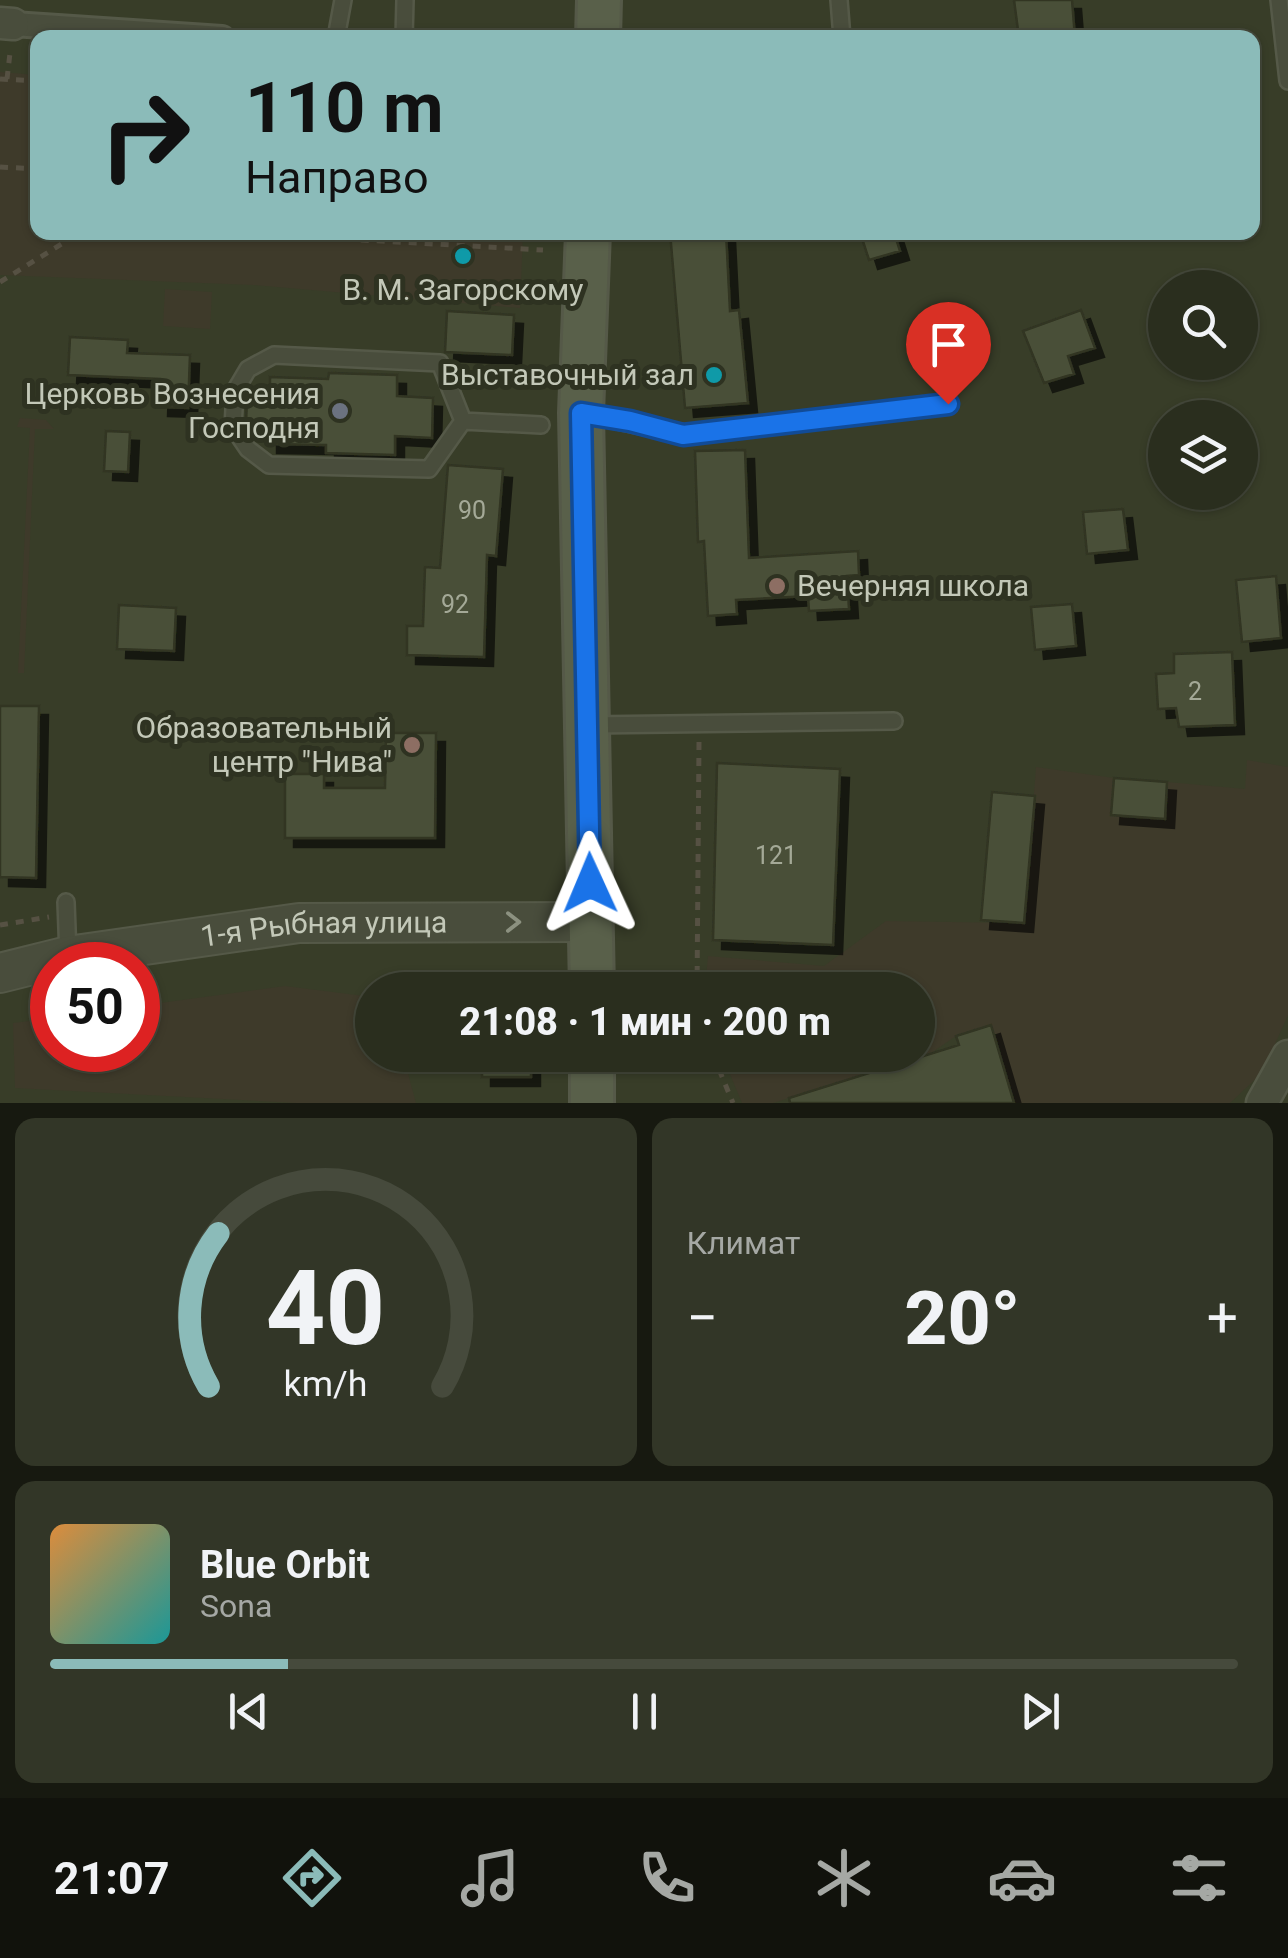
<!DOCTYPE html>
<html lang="ru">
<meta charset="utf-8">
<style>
:root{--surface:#2a2e1e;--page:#323627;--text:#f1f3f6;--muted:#a5a8a4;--line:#464a3c;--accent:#8bbbb9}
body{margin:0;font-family:Roboto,sans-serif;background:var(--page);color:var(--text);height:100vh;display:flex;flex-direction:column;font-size:38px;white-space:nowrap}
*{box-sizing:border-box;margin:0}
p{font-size:32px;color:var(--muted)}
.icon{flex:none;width:55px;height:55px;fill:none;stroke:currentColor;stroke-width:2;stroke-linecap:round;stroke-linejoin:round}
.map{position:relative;height:1103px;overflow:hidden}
.details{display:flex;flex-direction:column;gap:15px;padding:15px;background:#171910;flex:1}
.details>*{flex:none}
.guide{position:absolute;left:30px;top:30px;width:1230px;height:210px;border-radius:20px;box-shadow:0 2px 8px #0004,0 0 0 2px var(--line);background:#8bbbb9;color:#111;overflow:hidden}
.controls{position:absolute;left:1148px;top:270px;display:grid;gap:20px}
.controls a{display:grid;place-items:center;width:110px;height:110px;border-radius:50%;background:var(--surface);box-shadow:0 2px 8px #0004,0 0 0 2px var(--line);font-size:50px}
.speed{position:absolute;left:30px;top:942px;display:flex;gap:20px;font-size:50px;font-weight:700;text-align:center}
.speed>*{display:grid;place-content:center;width:130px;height:130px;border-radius:50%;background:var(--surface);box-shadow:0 2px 8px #0004,0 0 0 2px var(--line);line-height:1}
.speed .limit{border:15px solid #d22;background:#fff;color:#111}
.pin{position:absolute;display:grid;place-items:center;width:85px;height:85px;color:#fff;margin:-102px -42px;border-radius:50% 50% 50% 0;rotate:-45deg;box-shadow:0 0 10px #0007}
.pin .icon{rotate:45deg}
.me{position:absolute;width:110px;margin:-55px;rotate:359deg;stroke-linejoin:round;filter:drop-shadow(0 0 8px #0008)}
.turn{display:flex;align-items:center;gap:35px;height:210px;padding:0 50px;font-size:45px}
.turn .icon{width:130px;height:130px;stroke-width:2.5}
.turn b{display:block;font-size:70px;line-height:85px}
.big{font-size:75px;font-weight:800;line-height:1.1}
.details .tile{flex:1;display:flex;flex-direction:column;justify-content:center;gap:15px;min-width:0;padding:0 35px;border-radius:20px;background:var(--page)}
.details .dial{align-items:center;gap:0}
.dial svg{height:260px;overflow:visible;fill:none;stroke:var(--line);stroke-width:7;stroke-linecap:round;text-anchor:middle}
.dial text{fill:var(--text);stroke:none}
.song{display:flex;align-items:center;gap:30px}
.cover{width:120px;height:120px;border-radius:15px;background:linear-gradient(135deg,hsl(30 70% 55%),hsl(180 70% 35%))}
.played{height:10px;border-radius:5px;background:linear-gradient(90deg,var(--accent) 20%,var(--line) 20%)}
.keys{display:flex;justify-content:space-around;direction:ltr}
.heat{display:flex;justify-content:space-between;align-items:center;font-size:55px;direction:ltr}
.details .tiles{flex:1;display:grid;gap:15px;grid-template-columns:1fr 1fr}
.tile:last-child{grid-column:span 2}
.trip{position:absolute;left:355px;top:972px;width:580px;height:100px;border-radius:50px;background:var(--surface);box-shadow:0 2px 8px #0004,0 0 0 2px var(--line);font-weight:800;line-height:100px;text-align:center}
.menu{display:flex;height:160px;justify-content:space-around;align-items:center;background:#11120c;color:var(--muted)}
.menu .icon{width:70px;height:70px}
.menu .on{color:var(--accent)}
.menu b{font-size:45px;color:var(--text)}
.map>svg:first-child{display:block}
.green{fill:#3e3a2a}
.building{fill:#4a5038;stroke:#303423;stroke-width:2.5;filter:url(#shadow)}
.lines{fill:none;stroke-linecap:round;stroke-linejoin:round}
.service-casing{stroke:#555948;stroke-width:20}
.pedestrian-casing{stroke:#555948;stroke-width:28}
.minor-casing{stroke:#555948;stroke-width:35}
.tertiary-casing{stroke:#555948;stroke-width:42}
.secondary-casing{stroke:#555948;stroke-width:48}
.path{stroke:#565143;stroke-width:5;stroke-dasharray:8 8;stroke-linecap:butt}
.service{stroke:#494d3c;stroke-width:15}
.pedestrian{stroke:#494d3c;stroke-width:22}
.minor{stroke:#494d3c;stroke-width:30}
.tertiary{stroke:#494d3c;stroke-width:38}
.secondary{stroke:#59604a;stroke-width:42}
.oneway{stroke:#8c9180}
.route-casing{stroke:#114b97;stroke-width:25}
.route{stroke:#1a73e8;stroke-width:18}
.culture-dot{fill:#0f9aa8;stroke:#2e3221;stroke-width:4}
.worship-dot{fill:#6b7280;stroke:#2e3221;stroke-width:4}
.education-dot{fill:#8d6e63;stroke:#2e3221;stroke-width:4}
.labels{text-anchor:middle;stroke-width:10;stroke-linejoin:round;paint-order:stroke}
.number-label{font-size:25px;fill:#a4a997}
.poi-label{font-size:30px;fill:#c3c8b8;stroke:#2e3221;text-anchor:end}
.street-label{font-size:30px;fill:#c3c8b8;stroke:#2e3221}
</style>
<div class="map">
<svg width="1288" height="1103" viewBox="0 0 1288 1103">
<defs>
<filter id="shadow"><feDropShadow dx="9" dy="9" stdDeviation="0" flood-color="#0009"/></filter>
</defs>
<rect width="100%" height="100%" fill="#383d28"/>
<path class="green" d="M0,72l37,3 1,157 485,1 -3,75 -267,-23 -253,-10z
M165,289l47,3 -2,37 -47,-3z
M20,418l26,2 8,9h-19l-11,244h-6l12,-245 -13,-1z
M1247,760l41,7v248l-26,58 -32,30h-216l-23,-77 -35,10 -28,19 -155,48h-31l-20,-48h196v-65h-213l3,-34 116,10 62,-45 138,2 12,-156 78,11 -3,36 54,5 2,-37 78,7z
M285,986l87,11v58h31l13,48h-120l-281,-15 -2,-65 39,-5v32h86v-44z"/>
<path class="building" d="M1014,0h58l3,38h-56z
M670,232h56l4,79 9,-1 9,93 -63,5z
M860,232h34l6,19 -31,9z
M1081,310l14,38 -27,8 6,18 -30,9 -21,-52z
M447,311l67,4 -2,40 -67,-3z
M70,337l58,3 -1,13 63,2 -2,53 -29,-1 1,-28 -92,-4z
M329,373l68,2v21l36,2 -1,40 -37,-2v19l-69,-2v-8l-58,-1v-8l-22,-13 1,-25 23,-13v-8l58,2z
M106,431l24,1 -2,40 -24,-1z
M745,450l4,108 109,-7 1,24 -12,1 2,33 -40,2 -1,-15 -72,4 1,14 -29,2 -4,-75 -6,1 -3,-91z
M448,465l55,4 -7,87 -9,-1 -3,102 -77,-2v-29h16l2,-59 15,1z
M1123,509l5,41 -41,4 -4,-42z
M1276,576l5,62 -39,4 -6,-62z
M1072,604l4,42 -41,4 -4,-43z
M119,605l57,3 -2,43 -57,-2z
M1232,652l3,73 -56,2 -3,-19 -18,1 -2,-35 18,-1v-19z
M0,706h39l-3,172 -36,-1z
M386,733h50l-1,105h-150v-64h39v14h61z
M717,763l123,6 -7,176 -120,-5z
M1114,778l53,4 -2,37 -54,-4z
M992,792l43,4 -11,127 -43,-3z
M991,1025l23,78h-224l-1,-5 170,-53 -3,-9z
M482,1055h49v22h-49z"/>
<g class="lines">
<defs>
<path id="service" d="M839,0l3,38
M1279,0l9,81
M336,38l7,-38
M404,38l1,-38
M585,414l98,21 265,-31
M463,421l-34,48 -160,-4 -21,-16 -15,-22 2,-36 13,-22 26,-14 166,8 23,58 78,4
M590,725l304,-4
M66,902l2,54"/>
<path id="pedestrian" d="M13,24l209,14"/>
<path id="minor" d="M0,23l13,1
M1262,1103l26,-47"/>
<g id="tertiary">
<path id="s1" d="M0,973l68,-17 231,-33 292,-1"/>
</g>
<path id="secondary" d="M598,38l1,-38
M588,232l-7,181 11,577
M592,1055v48"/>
</defs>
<use href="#service" class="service-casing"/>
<use href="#pedestrian" class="pedestrian-casing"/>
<use href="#minor" class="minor-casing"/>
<use href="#tertiary" class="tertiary-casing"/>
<use href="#secondary" class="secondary-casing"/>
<path class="path" d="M0,79l38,2
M7,79l3,-26
M0,167l38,2
M217,232l326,18
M0,282l81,-50
M0,925l49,-8
M697,990l2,-248
M713,1055l20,48"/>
<use href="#service" class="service"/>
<use href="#pedestrian" class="pedestrian"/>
<use href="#minor" class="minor"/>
<use href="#tertiary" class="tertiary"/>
<use href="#secondary" class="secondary"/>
</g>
<defs><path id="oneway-chevron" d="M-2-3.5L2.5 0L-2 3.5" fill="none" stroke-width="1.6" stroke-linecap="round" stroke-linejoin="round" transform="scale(2.5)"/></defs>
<use class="oneway" href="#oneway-chevron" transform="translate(513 922)"/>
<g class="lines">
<defs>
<path id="route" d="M590,883l-9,-470 49,8 53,14 265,-31"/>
</defs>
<use href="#route" class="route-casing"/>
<use href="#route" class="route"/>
</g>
<g class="culture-dot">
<circle cx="463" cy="256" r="10"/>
<circle cx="714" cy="375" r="10"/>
</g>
<circle class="worship-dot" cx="340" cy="411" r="10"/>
<g class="education-dot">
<circle cx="777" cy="586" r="10"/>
<circle cx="412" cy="745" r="10"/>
</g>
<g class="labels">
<g class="number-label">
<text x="472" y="519">90</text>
<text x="455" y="613">92</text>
<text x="1195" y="700">2</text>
<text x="776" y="864">121</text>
</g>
<g class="poi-label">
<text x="463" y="300" text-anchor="middle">В. М. Загорскому</text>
<text x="694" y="385">Выставочный зал</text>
<text x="320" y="404">Церковь Вознесения<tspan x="320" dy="34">Господня</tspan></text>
<text x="797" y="596" text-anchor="start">Вечерняя школа</text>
<text x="392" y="738">Образовательный<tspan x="392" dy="34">центр "Нива"</tspan></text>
</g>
<g class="street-label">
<text dy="10" stroke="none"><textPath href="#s1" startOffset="328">1-я Рыбная улица</textPath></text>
</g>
</g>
</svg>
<div class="controls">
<a><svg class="icon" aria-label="search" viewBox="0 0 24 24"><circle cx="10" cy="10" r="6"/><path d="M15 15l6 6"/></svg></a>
<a><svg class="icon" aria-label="layers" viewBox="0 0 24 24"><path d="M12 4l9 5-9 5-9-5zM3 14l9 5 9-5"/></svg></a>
</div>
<div class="speed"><div class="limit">50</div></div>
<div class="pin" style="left:948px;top:404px;background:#d93025"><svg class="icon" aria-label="arrive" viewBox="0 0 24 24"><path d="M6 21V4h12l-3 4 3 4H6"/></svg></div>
<svg class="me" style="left:590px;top:883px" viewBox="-20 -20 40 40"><path d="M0-17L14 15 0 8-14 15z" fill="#1a73e8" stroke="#fff" stroke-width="4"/></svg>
<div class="trip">21:08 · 1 мин · 200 m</div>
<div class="guide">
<div class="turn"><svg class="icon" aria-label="right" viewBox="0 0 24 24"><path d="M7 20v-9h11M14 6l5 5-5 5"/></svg><div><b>110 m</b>Направо</div></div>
</div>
</div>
<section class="details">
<div class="tiles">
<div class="tile dial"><svg viewBox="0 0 100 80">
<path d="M14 69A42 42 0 1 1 86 69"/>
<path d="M14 69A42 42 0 0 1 17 22" stroke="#8bbbb9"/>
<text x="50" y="56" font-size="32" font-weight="700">40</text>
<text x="50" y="72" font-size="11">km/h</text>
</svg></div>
<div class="tile"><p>Климат</p>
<div class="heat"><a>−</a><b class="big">20°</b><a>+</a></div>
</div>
<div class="tile">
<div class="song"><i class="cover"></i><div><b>Blue Orbit</b><p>Sona</p></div></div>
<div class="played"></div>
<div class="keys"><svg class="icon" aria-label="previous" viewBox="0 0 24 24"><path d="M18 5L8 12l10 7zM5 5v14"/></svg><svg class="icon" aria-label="pause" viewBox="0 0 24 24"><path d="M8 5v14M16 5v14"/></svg><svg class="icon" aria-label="next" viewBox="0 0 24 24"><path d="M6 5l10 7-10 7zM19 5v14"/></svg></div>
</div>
</div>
</section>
<nav class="menu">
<b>21:07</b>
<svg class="icon on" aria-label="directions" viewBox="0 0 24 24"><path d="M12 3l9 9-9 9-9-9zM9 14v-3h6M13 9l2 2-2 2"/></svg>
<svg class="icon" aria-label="music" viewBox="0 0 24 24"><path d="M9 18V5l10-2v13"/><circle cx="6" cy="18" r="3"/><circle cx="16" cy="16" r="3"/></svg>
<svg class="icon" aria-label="phone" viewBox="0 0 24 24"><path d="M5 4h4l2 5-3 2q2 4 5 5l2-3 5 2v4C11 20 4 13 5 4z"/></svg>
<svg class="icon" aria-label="climate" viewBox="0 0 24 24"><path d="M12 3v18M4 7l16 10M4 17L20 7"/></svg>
<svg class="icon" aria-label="car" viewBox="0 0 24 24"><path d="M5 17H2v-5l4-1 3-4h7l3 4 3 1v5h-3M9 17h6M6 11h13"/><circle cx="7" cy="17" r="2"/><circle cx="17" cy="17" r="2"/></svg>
<svg class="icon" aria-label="filters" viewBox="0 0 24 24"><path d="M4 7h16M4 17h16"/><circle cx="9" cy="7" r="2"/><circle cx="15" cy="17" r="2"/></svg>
</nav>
